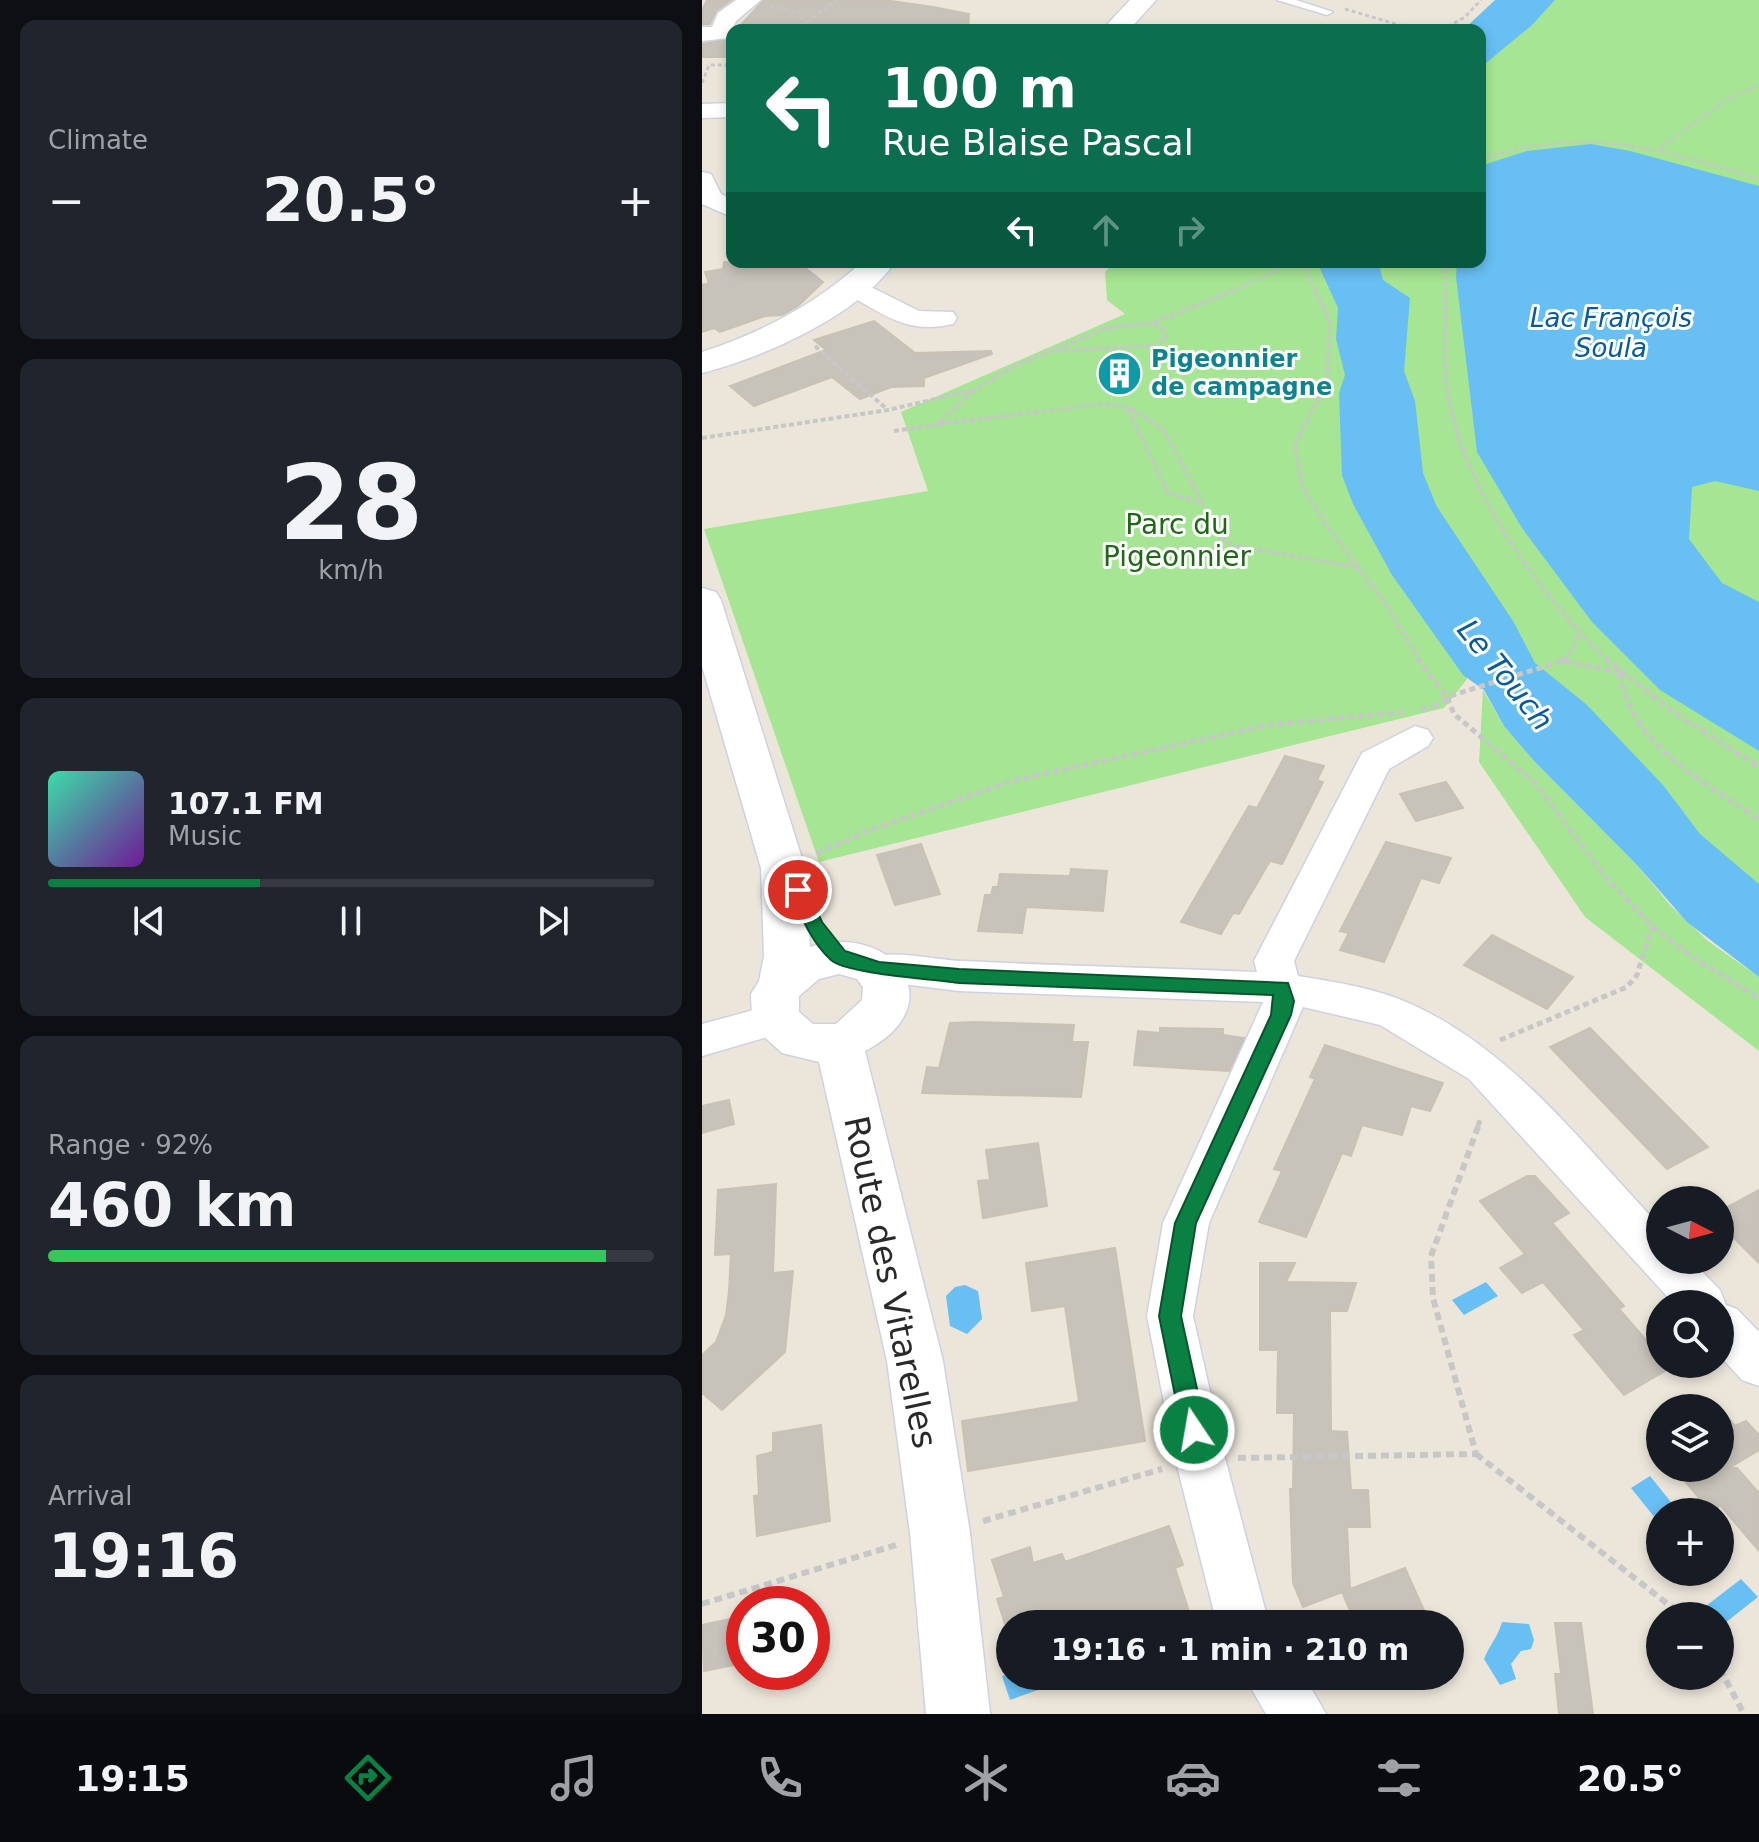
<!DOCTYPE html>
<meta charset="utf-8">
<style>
:root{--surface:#171b24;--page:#20242c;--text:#f1f3f6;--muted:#9ea1a6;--line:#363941;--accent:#0b8043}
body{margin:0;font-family:"DejaVu Sans",sans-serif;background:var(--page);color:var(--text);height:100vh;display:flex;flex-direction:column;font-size:30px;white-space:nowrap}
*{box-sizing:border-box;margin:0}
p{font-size:26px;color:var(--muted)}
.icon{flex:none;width:44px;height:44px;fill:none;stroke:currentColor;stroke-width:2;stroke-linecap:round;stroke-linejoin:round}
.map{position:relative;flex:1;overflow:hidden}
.panel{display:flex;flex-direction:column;gap:20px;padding:20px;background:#0d0f14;width:702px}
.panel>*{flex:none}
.hud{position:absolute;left:24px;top:24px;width:760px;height:244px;border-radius:16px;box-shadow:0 4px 12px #0003;background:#0b6e4f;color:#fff;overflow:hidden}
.needle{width:52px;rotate:96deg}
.fabs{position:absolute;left:944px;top:1186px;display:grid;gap:16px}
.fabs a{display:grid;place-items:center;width:88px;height:88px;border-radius:50%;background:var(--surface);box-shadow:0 4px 12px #0003;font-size:40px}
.speed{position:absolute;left:24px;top:1586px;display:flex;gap:16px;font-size:40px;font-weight:700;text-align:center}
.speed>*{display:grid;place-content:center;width:104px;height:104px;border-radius:50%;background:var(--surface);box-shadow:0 4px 12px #0003;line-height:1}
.speed .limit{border:12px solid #d22;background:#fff;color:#111}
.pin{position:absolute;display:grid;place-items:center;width:68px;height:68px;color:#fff;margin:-34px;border:4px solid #fff;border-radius:50%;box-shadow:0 2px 8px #0007}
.me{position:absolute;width:88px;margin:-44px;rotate:348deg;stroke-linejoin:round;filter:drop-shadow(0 0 6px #0008)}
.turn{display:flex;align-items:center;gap:28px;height:168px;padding:0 24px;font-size:36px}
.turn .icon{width:104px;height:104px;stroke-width:2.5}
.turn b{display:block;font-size:56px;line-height:68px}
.lanes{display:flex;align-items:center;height:76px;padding:0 24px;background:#0003;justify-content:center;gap:40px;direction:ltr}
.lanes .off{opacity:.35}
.big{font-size:60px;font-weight:700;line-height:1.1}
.panel .widget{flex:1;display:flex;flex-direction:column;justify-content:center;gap:12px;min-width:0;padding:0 28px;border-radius:16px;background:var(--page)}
.panel .dial{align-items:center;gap:0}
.dial b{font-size:104px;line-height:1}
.song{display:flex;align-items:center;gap:24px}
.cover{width:96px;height:96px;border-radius:12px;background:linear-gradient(135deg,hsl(160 70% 55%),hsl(280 70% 35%))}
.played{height:8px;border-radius:4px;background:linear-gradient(90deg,var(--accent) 35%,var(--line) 35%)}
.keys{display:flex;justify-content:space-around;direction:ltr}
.heat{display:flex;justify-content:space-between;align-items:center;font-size:44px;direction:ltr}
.charge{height:12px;border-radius:6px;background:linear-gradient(90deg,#34c759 92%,var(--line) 0)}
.trip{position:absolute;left:294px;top:1610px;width:468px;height:80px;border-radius:40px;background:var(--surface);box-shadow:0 4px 12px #0003;font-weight:700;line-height:80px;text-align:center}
.dock{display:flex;height:128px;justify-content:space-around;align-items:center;background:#090b0e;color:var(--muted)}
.dock .icon{width:56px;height:56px}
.dock .active{color:var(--accent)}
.dock b{font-size:36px;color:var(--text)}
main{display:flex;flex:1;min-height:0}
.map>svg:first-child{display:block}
.green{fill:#a6e593}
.water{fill:#68bff3}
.building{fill:#c7c3ba;stroke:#c7c2b4;stroke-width:2}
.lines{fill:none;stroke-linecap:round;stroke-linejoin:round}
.service-casing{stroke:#cfd1e3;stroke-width:3}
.minor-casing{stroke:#cfd1e3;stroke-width:3}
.tertiary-casing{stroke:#cfd1e3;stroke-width:3}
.secondary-casing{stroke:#cfd1e3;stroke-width:3}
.path-far3{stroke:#c7c7c7;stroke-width:3;stroke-dasharray:4 3;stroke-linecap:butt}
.path-far2{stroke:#c7c7c7;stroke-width:4;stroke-dasharray:5 3;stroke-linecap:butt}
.path-far1{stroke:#c7c7c7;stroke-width:5;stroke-dasharray:6 4;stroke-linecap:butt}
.path{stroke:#c7c7c7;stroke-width:6;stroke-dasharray:8 5;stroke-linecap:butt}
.service{fill:#fff;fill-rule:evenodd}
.minor{fill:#fff;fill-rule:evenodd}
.tertiary{fill:#fff;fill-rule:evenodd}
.secondary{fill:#fff;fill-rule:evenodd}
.route{fill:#0b8043;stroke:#07532c;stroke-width:2}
.labels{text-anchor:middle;stroke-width:6;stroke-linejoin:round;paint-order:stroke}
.far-culture-label{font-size:24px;font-weight:bold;fill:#0d838f;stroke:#fff;text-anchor:start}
.far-water-label{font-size:26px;font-style:italic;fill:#085a9e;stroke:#fff}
.park-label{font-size:28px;fill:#1f6817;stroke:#fff}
.water-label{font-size:30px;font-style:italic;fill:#085a9e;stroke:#fff}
.near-street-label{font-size:34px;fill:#292929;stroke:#fff}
</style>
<main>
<section class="panel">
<div class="widget"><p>Climate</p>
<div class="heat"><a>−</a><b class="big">20.5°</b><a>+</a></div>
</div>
<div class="widget dial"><b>28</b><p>km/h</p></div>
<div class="widget">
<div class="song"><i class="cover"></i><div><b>107.1 FM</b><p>Music</p></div></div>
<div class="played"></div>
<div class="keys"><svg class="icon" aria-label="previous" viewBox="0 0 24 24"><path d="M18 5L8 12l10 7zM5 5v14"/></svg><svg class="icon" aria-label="pause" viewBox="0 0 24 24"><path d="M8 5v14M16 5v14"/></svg><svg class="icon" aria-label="next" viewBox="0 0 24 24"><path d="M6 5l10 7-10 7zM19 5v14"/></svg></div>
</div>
<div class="widget"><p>Range · 92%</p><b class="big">460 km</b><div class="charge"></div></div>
<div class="widget"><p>Arrival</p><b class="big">19:16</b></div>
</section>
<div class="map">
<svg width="1057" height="1714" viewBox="0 0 1057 1714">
<rect width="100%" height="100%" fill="#ece6da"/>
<path class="green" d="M850,0h207v887l-213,-183 -129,-218 -43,-159 5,-65h101v-194z
M413,262h203l22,50 127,367 -23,29 -625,154 -115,-333 224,-38 -27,-79 224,-98 -18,-14 -2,-28z
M781,690l21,36 30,35 102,103 34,41 38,36 51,36v74l-174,-134 -106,-155z"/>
<path class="water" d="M793,0h60l-24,26 -51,42v-38h-17z
M889,144l39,7 129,35v305l-44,-10 -23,6 -3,52 33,44 37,19v149l-99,-61 -68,-68 -70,-94 -45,-76 -21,-175 1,-15h23v-96l47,-15z
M615,262h61l5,18 27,18 -6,73 11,30 8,72 14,34 76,114 22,42 51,41 77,81 37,49 59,50v93l-72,-55 -51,-58 -102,-103 -30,-35 -20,-36 -21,-15 -71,-100 -39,-71 -11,-29 -3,-82 6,-18 -9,-36 2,-31z
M784,1282l12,14 -34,19 -12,-15z
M263,1285l13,6 4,28 -15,15 -17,-8 -4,-30 9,-9z
M948,1476l29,36h-19v12l-29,-36z
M1039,1579l17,18 -38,30v-11h-11l-7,-7z
M800,1622l27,2 5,16 -3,9 -10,2 -10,13 5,15 -16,6 -16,-26c6,-15 14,-22 18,-37z
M308,1673l51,3 2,5 -53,19 -8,-24z"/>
<path class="building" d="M5,0h24l-15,11 -6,13h-8v-14z
M62,0h120l49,7 36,7 -1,16h-232z
M30,39v18h-30v-13z
M22,262h74l25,20 -25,24 -16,9 -17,1 -45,16 -6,-4 -12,4v-47l7,-2 -4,-11 18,-3z
M172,321l41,32 76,-2 1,3 -68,24v8l-33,1 -31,12 -28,-22 -78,29 -24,-20 96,-36 -12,-10z
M583,756l39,10 -7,14 6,2 -41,82 -12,-3 -31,53 -6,-1 -12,21 -40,-12 68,-116 8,2z
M744,782l17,26 -47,13 -16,-27z
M684,842l65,16 -12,25 -18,-5 -37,84 -44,-12 9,-17 -9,-2z
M219,844l19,50 -45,11 -18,-50z
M369,869l36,2 -4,40 -77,-4 -4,26 -44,-2 7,-36h6l2,-8h5l2,-13 70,2z
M790,935l81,42 -26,32 -83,-44z
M273,1022l99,3 -2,17h16l-7,55 -159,-4 5,-26 12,1 11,-45z
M458,1028l63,1v6l21,3 -15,33 -95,-6 4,-34 22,2z
M888,1028l56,57 62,62 -41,22 -117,-122z
M623,1045l118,38 -13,28 -19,-5 -9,29 -40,-10 -11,31 -9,-3 -36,84 -47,-15 23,-51 -8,-2 41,-90 -5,-2z
M27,1100l5,24 -32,9v-27z
M336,1143l9,63 -64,12 -5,-37 12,-1 -4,-30z
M825,1176h8l34,37 -17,10 72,83 -5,3 41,47v8l10,4 -46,27 -50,-60 10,-5 -41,-48 -21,11 -22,-25 25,-14 -45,-53z
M74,1184l-3,89 20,-2 -8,81 -63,58 -20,-17v-38l14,-13 10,-27 3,-24 2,-37 -16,1 3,-65z
M1057,1190v73l-39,-39v-13z
M413,1248l30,193 -177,30 -6,-50 117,-19 -14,-96 -33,5 -6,-48z
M558,1263h35l-9,19 70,1 -9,28h-17l1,120 16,1 4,58h17l2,37h-23l3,62 -47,18 -10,-24 -3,-94h3l1,-76h-17l1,-63h-18z
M1018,1408l15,18 11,-5 13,14v15l-30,18h8l22,25v58l-39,-46 -9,7 -37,-44h46z
M119,1425l9,96 -73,15 -3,-40 5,-1 -2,-39 16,-4v-19z
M467,1526l14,39 -8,3 18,56h-188l-8,-25 7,-2 -12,-37 38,-13 3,16 29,-9 3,8z
M703,1568l25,56h-74l-14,-32z
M42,1616v47l-40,8 -2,-46z
M853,1623h26l12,91h-34l-4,-40h6z"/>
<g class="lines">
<defs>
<path id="service" d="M575,0h19l37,12 -6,3z"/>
<path id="minor" d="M34,0h25l-25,21 -7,17 -27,3v-14h10l6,-14z
M30,103v14l-30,1v-14z
M0,172l9,2 10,20 11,5v18l-30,-13z
M153,279l64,32 34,1 4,6 -4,6c-46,11 -69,-10 -108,-31l-3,-6 3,-6z
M713,726l13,4 5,8 -5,8 -39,23 -95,192 4,15c37,6 78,12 113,28 102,46 173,142 249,222v34h31l29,30 6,15 11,4 22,23v54l-17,-6 -22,-24v-52h-46l-205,-225 -89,-54 -77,-18 -94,216 -16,93 32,142 44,166h-52l-42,-166 -28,-142 16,-93 100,-221 -304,-11 -97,-12 -6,-10 6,-10c34,-11 68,1 102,2 98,5 195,7 293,11l-3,-11 108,-208z
M74,1004l15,4 6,11 -6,11 -89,26v-32z
M542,1676h60l22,38h-60z"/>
<path id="tertiary" d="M428,0h26l-27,30h-27z
M160,262h33c-37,54 -131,95 -193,111v-21c59,-19 114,-48 160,-90z"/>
<path id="secondary" d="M0,588l14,4 5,8 84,268 5,79c82,-26 146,57 55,104l78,310 27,172 20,181h-64l-16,-181 -23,-172 -68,-299 -37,-9 -23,-21 -7,-13 -1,-25 8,-13 5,-25 -3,-88 -59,-202zM137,974l18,5 6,8 -1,13 -26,24h-23l-14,-12v-16l20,-17z"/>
</defs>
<use href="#service" class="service-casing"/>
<use href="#minor" class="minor-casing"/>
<use href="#tertiary" class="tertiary-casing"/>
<use href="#secondary" class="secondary-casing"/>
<path class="path-far3" d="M68,7l30,5 3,12 41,6
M643,9l71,21
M93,30l42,-30
M740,30l23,-13 16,-17
M0,83l7,-18h23
M958,148l66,-48 33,-15
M778,159c106,-33 176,-12 279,20
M600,262l14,30
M743,262l1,30
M529,292l63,-30"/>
<path class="path-far2" d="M613,290l14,28 -1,62 -33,64 7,42 22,36 62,82 33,56
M744,290c0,36 -4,74 3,110 17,91 92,197 158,260
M453,322l80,-32
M452,323l11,8 1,8 -12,7 -103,5 56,-23z
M113,346l73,64
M428,408l34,22 38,72
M236,424l165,-20 24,3 41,86 34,10 20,36 13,7 122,21
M192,431l44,-7 36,-34
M0,438l186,-28 86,-20 41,-24 36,-15
M861,660l10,-10 6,-20"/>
<path class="path-far1" d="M715,658l30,39 7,17 82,70 72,96 44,46 42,32 65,40
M903,658l68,54 86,55
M860,661l3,-3
M918,674c12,74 84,106 139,146
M732,707l13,-10 115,-36 57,11
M719,709l13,-2
M115,853l50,-22 148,-51 254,-55 134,-13
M798,1040l127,-53 10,-12 15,-49
M776,1126l3,-9"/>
<path class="path" d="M774,1454l207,162
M536,1458l238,-4 -43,-156 -2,-42 48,-132
M281,1521l179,-52
M0,1604l194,-59
M1018,1669l24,45"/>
<use href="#service" class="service"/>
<use href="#minor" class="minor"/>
<use href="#tertiary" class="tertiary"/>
<use href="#secondary" class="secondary"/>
</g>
<path class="route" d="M96,883l7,2 17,37 23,29 34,11 80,7 329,14 6,18 -3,14 -95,208 -15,93 25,114 -3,7 -9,4 -8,-4 -4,-7 -23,-114 16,-93 96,-208 2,-20 -314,-12c-26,-4 -112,-9 -128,-23 -20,-18 -31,-46 -42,-70z"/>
<defs>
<symbol id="building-disc" viewBox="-11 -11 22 22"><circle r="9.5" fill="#0f9aa8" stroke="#fff"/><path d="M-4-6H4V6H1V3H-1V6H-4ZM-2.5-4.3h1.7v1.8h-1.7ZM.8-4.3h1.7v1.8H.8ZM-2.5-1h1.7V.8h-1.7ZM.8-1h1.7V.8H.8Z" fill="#fff"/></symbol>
</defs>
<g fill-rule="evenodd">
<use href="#building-disc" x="392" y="348" width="51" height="51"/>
</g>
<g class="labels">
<g class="far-culture-label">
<text x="449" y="367">Pigeonnier<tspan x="449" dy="28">de campagne</tspan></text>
</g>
<g class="far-water-label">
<text x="909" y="327">Lac François<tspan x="909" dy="30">Soula</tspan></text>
</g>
<g class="park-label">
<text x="475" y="534">Parc du<tspan x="475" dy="32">Pigeonnier</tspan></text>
</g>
<g class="water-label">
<text transform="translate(803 675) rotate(51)" y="10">Le Touch</text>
</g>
<g class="near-street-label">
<text transform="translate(189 1282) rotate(78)" y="12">Route des Vitarelles</text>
</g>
</g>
</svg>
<div class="fabs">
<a><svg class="needle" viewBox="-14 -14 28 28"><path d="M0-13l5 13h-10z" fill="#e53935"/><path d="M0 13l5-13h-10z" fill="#9ea1a6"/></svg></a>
<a><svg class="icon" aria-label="search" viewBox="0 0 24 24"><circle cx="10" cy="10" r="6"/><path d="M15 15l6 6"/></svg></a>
<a><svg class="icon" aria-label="layers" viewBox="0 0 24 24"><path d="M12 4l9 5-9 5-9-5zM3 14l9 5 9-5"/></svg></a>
<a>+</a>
<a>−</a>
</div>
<div class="speed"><div class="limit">30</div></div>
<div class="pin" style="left:96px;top:890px;background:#d93025"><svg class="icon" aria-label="arrive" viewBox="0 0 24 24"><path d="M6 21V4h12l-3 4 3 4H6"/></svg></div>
<svg class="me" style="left:492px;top:1430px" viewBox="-20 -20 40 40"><circle r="17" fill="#0b8043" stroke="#fff" stroke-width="3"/><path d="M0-11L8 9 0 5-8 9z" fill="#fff"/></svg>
<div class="trip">19:16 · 1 min · 210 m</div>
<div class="hud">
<div class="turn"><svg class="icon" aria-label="left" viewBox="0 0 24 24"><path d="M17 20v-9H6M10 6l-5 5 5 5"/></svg><div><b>100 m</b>Rue Blaise Pascal</div></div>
<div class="lanes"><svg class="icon" aria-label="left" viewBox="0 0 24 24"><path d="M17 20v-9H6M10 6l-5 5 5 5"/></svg><svg class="icon off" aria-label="ahead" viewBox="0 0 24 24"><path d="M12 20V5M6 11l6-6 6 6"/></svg><svg class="icon off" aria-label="right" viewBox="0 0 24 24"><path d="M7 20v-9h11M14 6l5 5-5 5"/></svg></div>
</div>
</div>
</main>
<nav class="dock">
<b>19:15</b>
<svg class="icon active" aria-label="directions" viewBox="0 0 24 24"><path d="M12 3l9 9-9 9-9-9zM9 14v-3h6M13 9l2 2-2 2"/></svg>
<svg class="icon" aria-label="music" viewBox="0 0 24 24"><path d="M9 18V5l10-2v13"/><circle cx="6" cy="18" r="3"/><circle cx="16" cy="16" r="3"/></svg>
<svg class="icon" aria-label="phone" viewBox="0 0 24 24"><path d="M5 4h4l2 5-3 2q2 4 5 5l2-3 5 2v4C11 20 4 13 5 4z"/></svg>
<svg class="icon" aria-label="climate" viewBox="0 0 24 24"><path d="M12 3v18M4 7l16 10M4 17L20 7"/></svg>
<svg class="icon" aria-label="car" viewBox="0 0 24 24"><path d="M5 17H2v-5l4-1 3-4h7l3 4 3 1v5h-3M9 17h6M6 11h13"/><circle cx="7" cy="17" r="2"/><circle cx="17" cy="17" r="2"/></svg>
<svg class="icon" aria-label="filters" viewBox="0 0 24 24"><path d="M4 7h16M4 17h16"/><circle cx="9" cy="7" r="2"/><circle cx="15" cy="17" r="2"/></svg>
<b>20.5°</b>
</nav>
